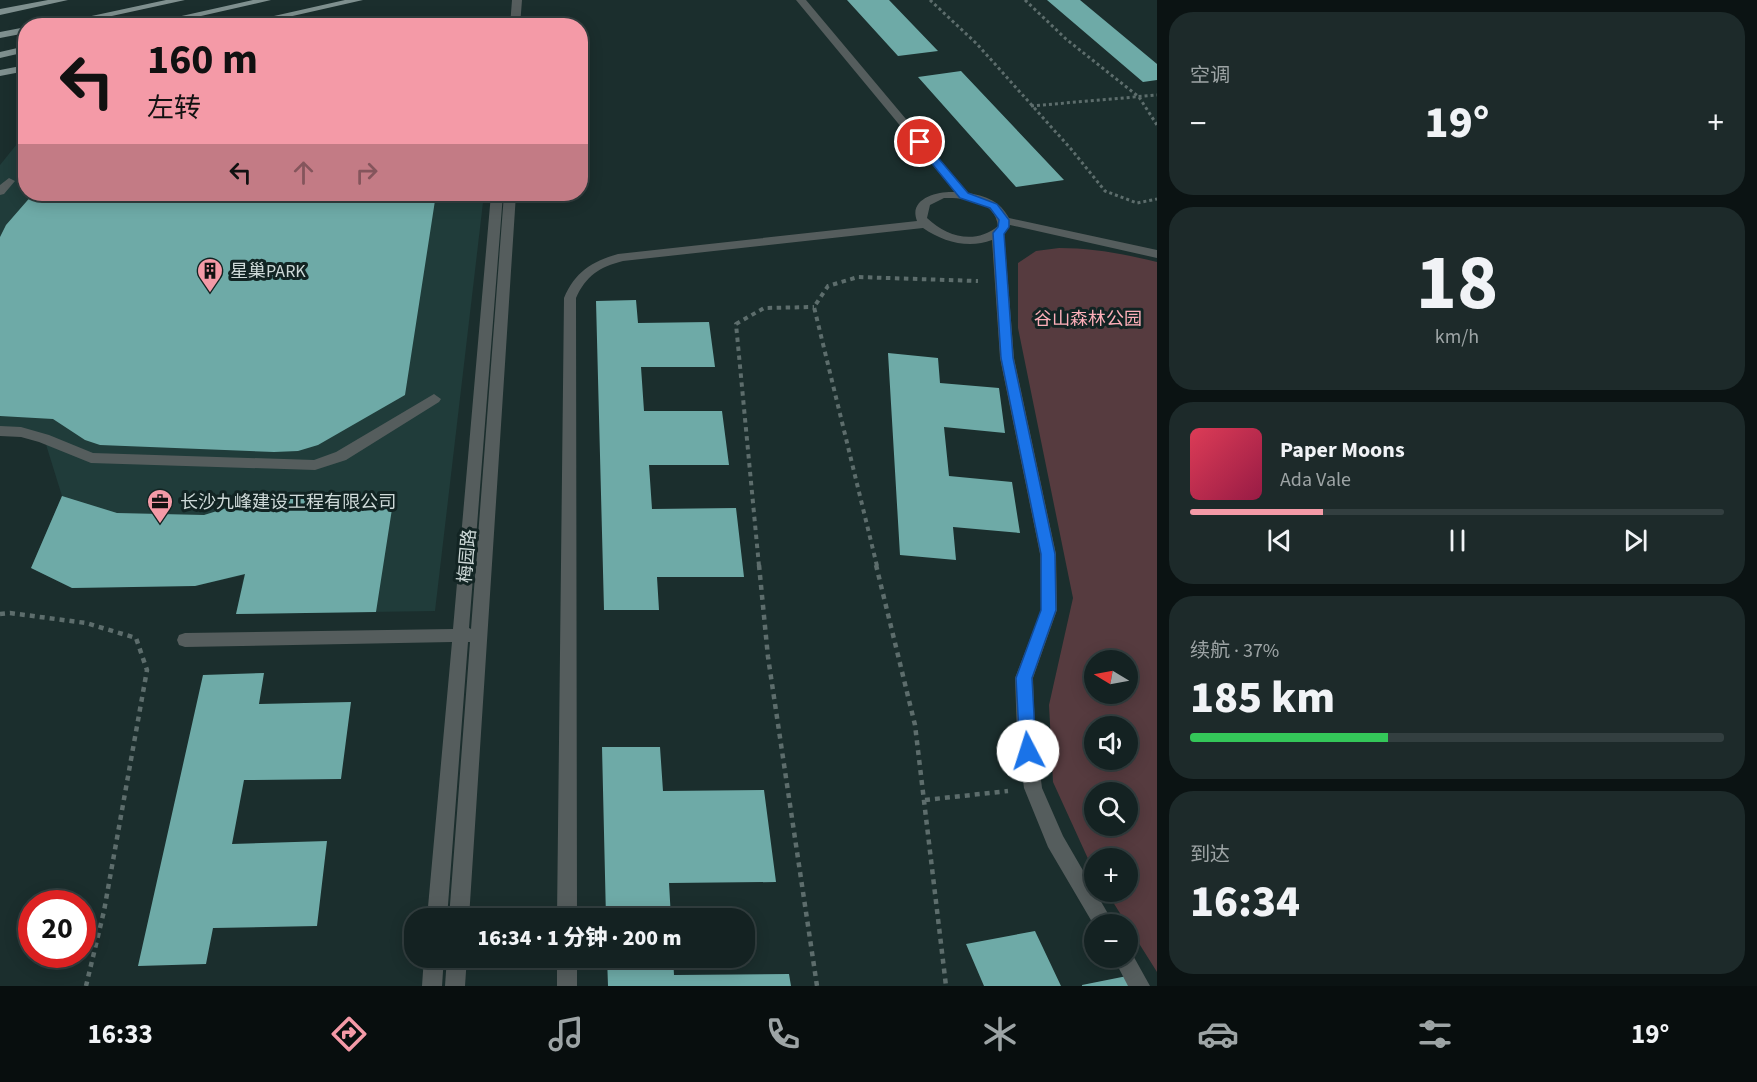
<!DOCTYPE html>
<html lang="zh">
<meta charset="utf-8">
<style>
:root{--surface:#142222;--page:#1d2a2a;--text:#f1f3f6;--muted:#9da4a5;--line:#333f40;--accent:#f49aa7}
body{margin:0;font-family:"Source Sans 3","Noto Sans SC",sans-serif;background:var(--page);color:var(--text);height:100vh;display:flex;flex-direction:column;font-size:22px;white-space:nowrap}
*{box-sizing:border-box;margin:0}
p{font-size:20px;color:var(--muted)}
.icon{flex:none;width:33px;height:33px;fill:none;stroke:currentColor;stroke-width:2;stroke-linecap:round;stroke-linejoin:round}
.map{position:relative;flex:1;overflow:hidden}
.drawer{display:flex;flex-direction:column;gap:12px;padding:12px;background:#0b1313;width:600px}
.drawer>*{flex:none}
.guide{position:absolute;left:18px;top:18px;width:570px;height:183px;border-radius:24px;box-shadow:0 3px 15px #0003,0 0 0 2px var(--line);background:#f49aa7;color:#111;overflow:hidden}
.needle{width:39px;rotate:280deg}
.fabs{position:absolute;left:1084px;top:650px;display:grid;gap:12px}
.fabs a{display:grid;place-items:center;width:54px;height:54px;border-radius:50%;background:var(--surface);box-shadow:0 3px 15px #0003,0 0 0 2px var(--line);font-size:30px}
.speed{position:absolute;left:18px;top:890px;display:flex;gap:12px;font-size:30px;font-weight:700;text-align:center}
.speed>*{display:grid;place-content:center;width:78px;height:78px;border-radius:50%;background:var(--surface);box-shadow:0 3px 15px #0003,0 0 0 2px var(--line);line-height:1}
.speed .limit{border:9px solid #d22;background:#fff;color:#111}
.pin{position:absolute;display:grid;place-items:center;width:51px;height:51px;color:#fff;margin:-26px;border:3px solid #fff;border-radius:50%;box-shadow:0 2px 6px #0007}
.me{position:absolute;width:66px;margin:-33px;rotate:355deg;stroke-linejoin:round;filter:drop-shadow(0 0 4px #0008)}
.turn{display:flex;align-items:center;gap:21px;height:126px;padding:0 30px;font-size:27px}
.turn .icon{width:78px;height:78px;stroke-width:2.5}
.turn b{display:block;font-size:42px;line-height:51px}
.lanes{display:flex;align-items:center;height:57px;padding:0 30px;background:#0003;justify-content:center;gap:30px;direction:ltr}
.lanes .off{opacity:.35}
.big{font-size:45px;font-weight:800;line-height:1.1}
.drawer .tile{flex:1;display:flex;flex-direction:column;justify-content:center;gap:9px;min-width:0;padding:0 21px;border-radius:24px;background:var(--page)}
.drawer .dial{align-items:center;gap:0}
.dial b{font-size:78px;line-height:1}
.song{display:flex;align-items:center;gap:18px}
.cover{width:72px;height:72px;border-radius:9px;background:linear-gradient(135deg,hsl(350 70% 55%),hsl(340 70% 35%))}
.played{height:6px;border-radius:3px;background:linear-gradient(90deg,var(--accent) 25%,var(--line) 25%)}
.keys{display:flex;justify-content:space-around;direction:ltr}
.heat{display:flex;justify-content:space-between;align-items:center;font-size:33px;direction:ltr}
.charge{height:9px;border-radius:4px;background:linear-gradient(90deg,#34c759 37%,var(--line) 0)}
.trip{position:absolute;left:404px;top:908px;width:351px;height:60px;border-radius:24px;background:var(--surface);box-shadow:0 3px 15px #0003,0 0 0 2px var(--line);font-weight:800;line-height:60px;text-align:center}
.tabs{display:flex;height:96px;justify-content:space-around;align-items:center;background:#080e0e;color:var(--muted)}
.tabs .icon{width:42px;height:42px}
.tabs .active{color:var(--accent)}
.tabs b{font-size:27px;color:var(--text)}
main{display:flex;flex:1;min-height:0}
.map>svg:first-child{display:block}
.built{fill:#203c3a}
.green{fill:#563b3f;fill-rule:evenodd}
.building{fill:#6eaaa7}
.lines{fill:none;stroke-linecap:round;stroke-linejoin:round}
.path-far2{stroke:#5d6d6c;stroke-width:3;stroke-dasharray:3 3;stroke-linecap:butt}
.path-far1{stroke:#5d6d6c;stroke-width:4;stroke-dasharray:4.5 4.5;stroke-linecap:butt}
.path{stroke:#5d6d6c;stroke-width:4.5;stroke-dasharray:5 5;stroke-linecap:butt}
.minor{fill:#555d5d;fill-rule:evenodd}
.major{fill:#7f908f;fill-rule:evenodd}
.route{fill:#1a73e8;stroke:#114b97;stroke-width:1.5}
.labels{text-anchor:middle;stroke-width:6;stroke-linejoin:round;paint-order:stroke}
.poi-label{font-size:18px;fill:#ced9d8;stroke:#122423;text-anchor:start}
.park-label{font-size:18px;fill:#fdafb9;stroke:#122423}
.street-label{font-size:18px;fill:#ced9d8;stroke:#122423}
</style>
<main>
<div class="map">
<svg width="1157" height="986" viewBox="0 0 1157 986">
<rect width="100%" height="100%" fill="#1b2e2d"/>
<path class="built" d="M25,134l1,60h458l-49,417 -199,3 8,-39 -49,11 -123,2 -41,-20 31,-72 -18,-58 -44,-7v-266z"/>
<path class="green" d="M1059,248c34,0 65,6 98,14v710l-51,-81h22v-33h-33v16l-42,-92 -4,-77 24,-107 -55,-270v-65l18,-12zM1095,660h33v33h-33zM1095,726h33v33h-33zM1095,792h33v33h-33z"/>
<path class="building" d="M847,0h42l49,51 -40,5z
M1047,0h33l77,64v16l-14,2z
M961,71l103,109 -48,7 -98,-110z
M33,194h403l-31,201 -87,50 -20,6 -24,1 -174,-7 -15,-5 -32,-21 -53,-3v-179l6,-12z
M636,300l2,23 71,-1 6,45h-74l3,44h78l7,54h-80l3,44 84,-1 8,69h-87l2,33h-55l-8,-309z
M888,353l50,5 2,25 59,5 6,45 -61,-6 5,49 63,6 8,51 -67,-6 3,33 -56,-5z
M269,495l125,1 -18,116 -140,2 9,-40 -50,12 -123,2 -41,-20 31,-72 55,17 87,2z
M264,673l-5,31 92,-2 -10,77 -97,1 -12,64 95,-3 -10,85 -104,2 -7,36 -68,2 65,-291z
M602,747h58l3,44 101,-1 12,92 -107,1 2,35h-65z
M1035,931l26,55h-77l-18,-42z
M607,957h66l1,18 115,-1 2,12h-183z
M1127,976l5,10h-50v-1z"/>
<g class="lines">
<path class="path-far2" d="M930,0l47,44 94,105 34,42 32,12 20,-4
M1025,0l41,39 73,58 18,28
M1031,106l126,-11"/>
<path class="path-far1" d="M759,566l-23,-242 28,-16 50,-1
M877,566l-63,-259 14,-21 30,-9 120,4"/>
<path class="path" d="M759,565l9,92 49,329
M876,565l39,160 31,261
M0,614l10,-1 76,10 50,15 11,32 -43,241 -18,75
M925,800l83,-9"/>
<path class="minor" d="M512,0h10l-2,26h-10z
M796,0h10l162,193c18,3 32,8 41,25l148,32v8l-147,-33 -6,8 10,125 42,196 1,56 -24,68 2,55 7,55 21,48 51,88h-19v3l-47,-80 -24,-59 -7,-55 -2,-55 26,-68 -1,-56 -40,-196 -8,-118c-23,9 -49,2 -69,-12l-300,33c-24,6 -37,15 -47,37l1,620h-20l7,-620c11,-26 27,-36 54,-44l299,-33c-9,-23 21,-30 38,-29zM944,198c21,0 51,2 54,28 -23,19 -51,11 -71,-8l3,-13z
M9,178l6,3 -11,13 -4,1v-10z
M491,194h12l-34,434 2,1 33,-435h12l-47,724h-20l21,-276h-2l-21,276h-20l25,-276 -267,5 -6,-2 -2,-5 2,-5 6,-2 268,-4z
M434,394l7,5 -2,3 -93,58 -31,10 -224,-7 -52,-21 -18,-5 -21,-1v-10l21,1 28,8 44,18 221,7 22,-8z
M1128,949l2,1 20,36h-22l-15,-29h15z
M424,957h20l-2,29h-20z
M447,957h20l-2,29h-20z
M557,957h20v29h-20z"/>
<path class="major" d="M48,0h20l-68,15v-6z
M166,0h19l-119,26h-21z
M253,0h18l-114,26h-20z
M345,0h18l-114,26h-20z
M26,27v6l-26,5v-6z
M26,46v6l-26,6v-6z
M26,65v6l-26,5v-6z"/>
</g>
<path class="route" d="M916,140h7l45,53 29,11 12,16v7l-5,7 9,124 42,196 1,56 -24,68 4,73 -2,5 -6,2 -6,-2 -2,-5 -4,-73 25,-68v-56l-40,-196 -8,-125 5,-6 1,-7 -9,-12 -30,-10 -44,-54z"/>
<defs>
<symbol id="building-pin" viewBox="-11 -11 22 30"><path d="M0 17L-7.5 6A9.5 9.5 0 1 1 7.5 6Z" fill="#f49aa7" stroke="#122423"/><path d="M-4-6H4V6H1V3H-1V6H-4ZM-2.5-4.3h1.7v1.8h-1.7ZM.8-4.3h1.7v1.8H.8ZM-2.5-1h1.7V.8h-1.7ZM.8-1h1.7V.8H.8Z" fill="#111"/></symbol>
<symbol id="office-pin" viewBox="-11 -11 22 30"><path d="M0 17L-7.5 6A9.5 9.5 0 1 1 7.5 6Z" fill="#f49aa7" stroke="#122423"/><path d="M-6-3h4V-5.5h4V-3h4V5H-6ZM-1-4.5V-3h2v-1.5ZM-6 0V1H6V0Z" fill="#111"/></symbol>
</defs>
<g fill-rule="evenodd">
<use href="#building-pin" x="195" y="256" width="30" height="40"/>
<use href="#office-pin" x="145" y="487" width="30" height="40"/>
</g>
<g class="labels">
<g class="poi-label">
<text x="230" y="277">星巢PARK</text>
<text x="180" y="508">长沙九峰建设工程有限公司</text>
</g>
<g class="park-label">
<text x="1088" y="325">谷山森林公园</text>
</g>
<g class="street-label">
<text transform="translate(467 556) rotate(-85)" y="6">梅园路</text>
</g>
</g>
</svg>
<div class="fabs">
<a><svg class="needle" viewBox="-14 -14 28 28"><path d="M0-13l5 13h-10z" fill="#e53935"/><path d="M0 13l5-13h-10z" fill="#9da4a5"/></svg></a>
<a><svg class="icon" aria-label="sound" viewBox="0 0 24 24"><path d="M4 9h4l5-4v14l-5-4H4zM17 9q2 3 0 6"/></svg></a>
<a><svg class="icon" aria-label="search" viewBox="0 0 24 24"><circle cx="10" cy="10" r="6"/><path d="M15 15l6 6"/></svg></a>
<a>+</a>
<a>−</a>
</div>
<div class="speed"><div class="limit">20</div></div>
<div class="pin" style="left:920px;top:142px;background:#d93025"><svg class="icon" aria-label="arrive" viewBox="0 0 24 24"><path d="M6 21V4h12l-3 4 3 4H6"/></svg></div>
<svg class="me" style="left:1028px;top:751px" viewBox="-20 -20 40 40"><circle r="19" fill="#fff"/><path d="M0-13L10 11 0 6-10 11z" fill="#1a73e8"/></svg>
<div class="trip">16:34 · 1 分钟 · 200 m</div>
<div class="guide">
<div class="turn"><svg class="icon" aria-label="left" viewBox="0 0 24 24"><path d="M17 20v-9H6M10 6l-5 5 5 5"/></svg><div><b>160 m</b>左转</div></div>
<div class="lanes"><svg class="icon" aria-label="left" viewBox="0 0 24 24"><path d="M17 20v-9H6M10 6l-5 5 5 5"/></svg><svg class="icon off" aria-label="ahead" viewBox="0 0 24 24"><path d="M12 20V5M6 11l6-6 6 6"/></svg><svg class="icon off" aria-label="right" viewBox="0 0 24 24"><path d="M7 20v-9h11M14 6l5 5-5 5"/></svg></div>
</div>
</div>
<section class="drawer">
<div class="tile"><p>空调</p>
<div class="heat"><a>−</a><b class="big">19°</b><a>+</a></div>
</div>
<div class="tile dial"><b>18</b><p>km/h</p></div>
<div class="tile">
<div class="song"><i class="cover"></i><div><b>Paper Moons</b><p>Ada Vale</p></div></div>
<div class="played"></div>
<div class="keys"><svg class="icon" aria-label="previous" viewBox="0 0 24 24"><path d="M18 5L8 12l10 7zM5 5v14"/></svg><svg class="icon" aria-label="pause" viewBox="0 0 24 24"><path d="M8 5v14M16 5v14"/></svg><svg class="icon" aria-label="next" viewBox="0 0 24 24"><path d="M6 5l10 7-10 7zM19 5v14"/></svg></div>
</div>
<div class="tile"><p>续航 · 37%</p><b class="big">185 km</b><div class="charge"></div></div>
<div class="tile"><p>到达</p><b class="big">16:34</b></div>
</section>
</main>
<nav class="tabs">
<b>16:33</b>
<svg class="icon active" aria-label="directions" viewBox="0 0 24 24"><path d="M12 3l9 9-9 9-9-9zM9 14v-3h6M13 9l2 2-2 2"/></svg>
<svg class="icon" aria-label="music" viewBox="0 0 24 24"><path d="M9 18V5l10-2v13"/><circle cx="6" cy="18" r="3"/><circle cx="16" cy="16" r="3"/></svg>
<svg class="icon" aria-label="phone" viewBox="0 0 24 24"><path d="M5 4h4l2 5-3 2q2 4 5 5l2-3 5 2v4C11 20 4 13 5 4z"/></svg>
<svg class="icon" aria-label="climate" viewBox="0 0 24 24"><path d="M12 3v18M4 7l16 10M4 17L20 7"/></svg>
<svg class="icon" aria-label="car" viewBox="0 0 24 24"><path d="M5 17H2v-5l4-1 3-4h7l3 4 3 1v5h-3M9 17h6M6 11h13"/><circle cx="7" cy="17" r="2"/><circle cx="17" cy="17" r="2"/></svg>
<svg class="icon" aria-label="filters" viewBox="0 0 24 24"><path d="M4 7h16M4 17h16"/><circle cx="9" cy="7" r="2"/><circle cx="15" cy="17" r="2"/></svg>
<b>19°</b>
</nav>
